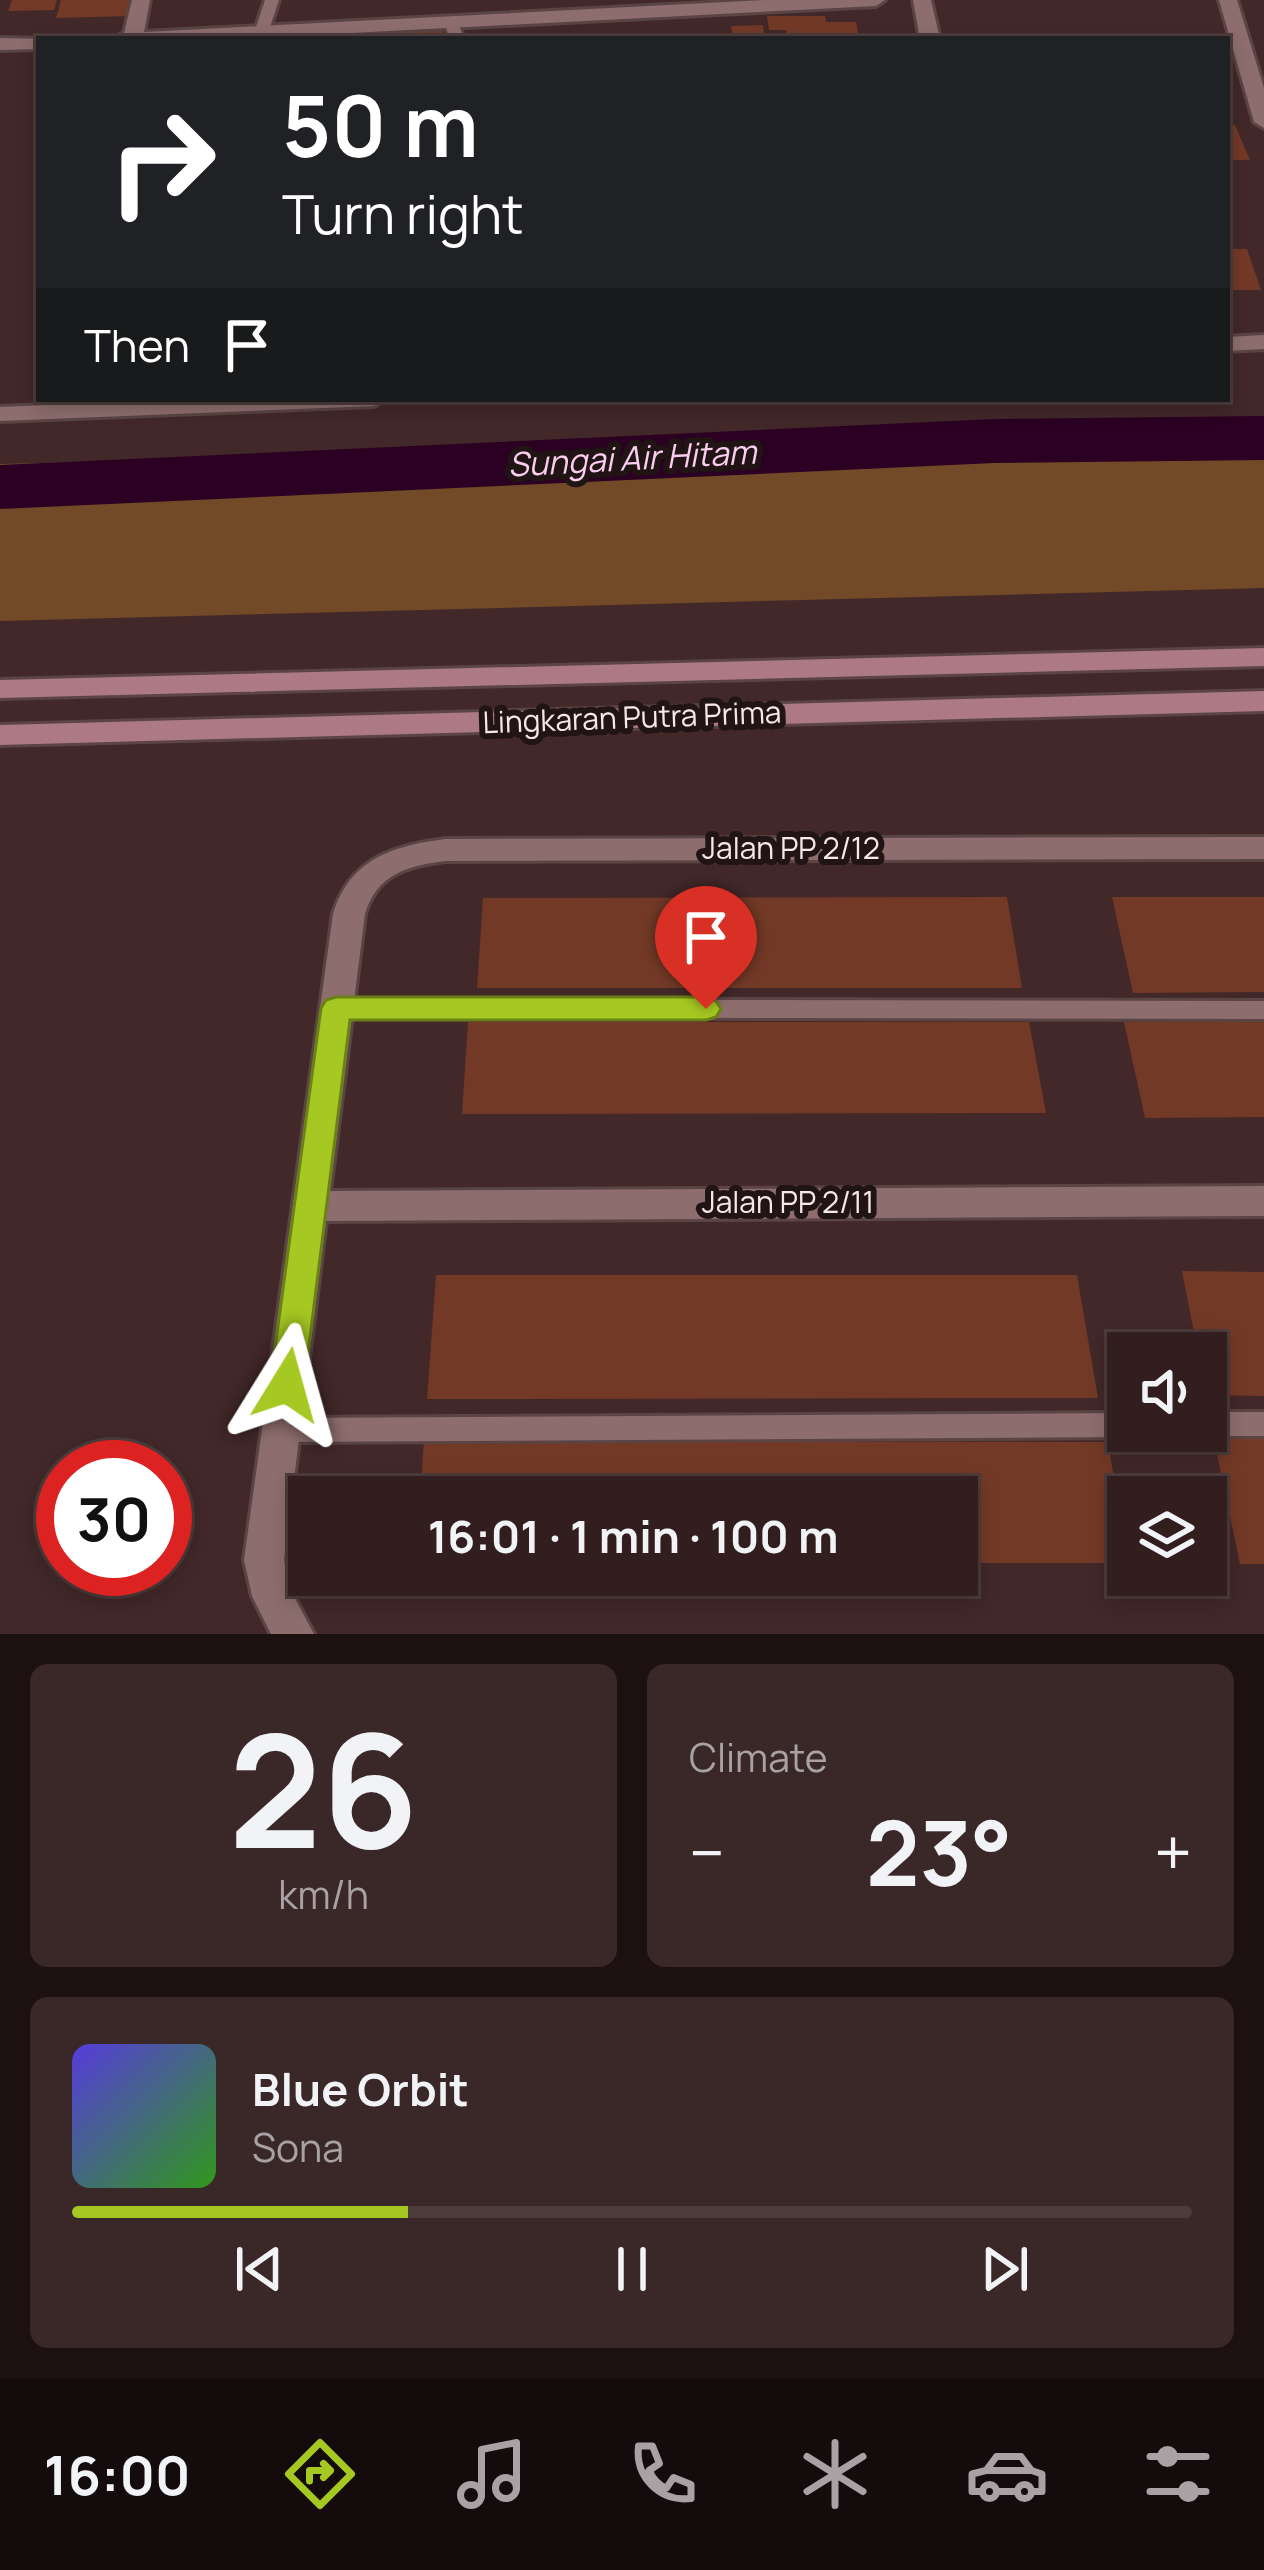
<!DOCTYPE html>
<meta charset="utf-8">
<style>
:root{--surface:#321e1e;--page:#3a2727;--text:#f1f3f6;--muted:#a8a2a4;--line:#4d3c3c;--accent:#a5c822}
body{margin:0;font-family:Manrope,sans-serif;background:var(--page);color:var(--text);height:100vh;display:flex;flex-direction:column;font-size:45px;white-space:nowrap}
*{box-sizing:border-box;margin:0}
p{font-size:39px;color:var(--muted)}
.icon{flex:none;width:66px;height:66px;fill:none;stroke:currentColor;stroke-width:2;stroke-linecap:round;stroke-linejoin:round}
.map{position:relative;height:1634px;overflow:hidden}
.details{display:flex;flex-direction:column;gap:30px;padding:30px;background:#1c1010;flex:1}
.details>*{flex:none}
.hud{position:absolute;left:36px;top:36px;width:1194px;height:366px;border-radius:0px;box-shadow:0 6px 18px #0003,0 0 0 3px var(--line);background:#202124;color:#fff;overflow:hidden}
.fabs{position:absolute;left:1107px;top:1332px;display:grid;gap:24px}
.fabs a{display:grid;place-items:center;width:120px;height:120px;border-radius:0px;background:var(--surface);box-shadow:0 6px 18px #0003,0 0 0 3px var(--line);font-size:60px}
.speed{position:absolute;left:36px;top:1440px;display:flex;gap:24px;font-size:60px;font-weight:700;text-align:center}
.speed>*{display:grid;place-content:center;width:156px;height:156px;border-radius:50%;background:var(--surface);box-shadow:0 6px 18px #0003,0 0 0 3px var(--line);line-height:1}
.speed .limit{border:18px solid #d22;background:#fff;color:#111}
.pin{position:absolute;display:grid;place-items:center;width:102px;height:102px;color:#fff;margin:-123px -51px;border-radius:50% 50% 50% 0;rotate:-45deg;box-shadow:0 0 12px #0007}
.pin .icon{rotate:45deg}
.me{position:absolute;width:132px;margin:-66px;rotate:8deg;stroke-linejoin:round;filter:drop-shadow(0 0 9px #0008)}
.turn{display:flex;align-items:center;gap:42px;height:252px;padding:0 48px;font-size:54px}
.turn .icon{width:156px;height:156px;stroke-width:2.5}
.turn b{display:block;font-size:84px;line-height:102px}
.then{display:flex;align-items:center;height:114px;padding:0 48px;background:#0003;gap:24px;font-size:45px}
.big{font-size:90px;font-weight:700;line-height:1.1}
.details .card{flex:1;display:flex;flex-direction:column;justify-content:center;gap:18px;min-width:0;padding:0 42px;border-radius:18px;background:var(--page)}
.details .dial{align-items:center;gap:0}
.dial b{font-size:156px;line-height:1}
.song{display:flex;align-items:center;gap:36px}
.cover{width:144px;height:144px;border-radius:18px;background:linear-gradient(135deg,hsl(250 70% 55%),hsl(110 70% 35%))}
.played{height:12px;border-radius:6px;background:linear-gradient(90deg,var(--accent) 30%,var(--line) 30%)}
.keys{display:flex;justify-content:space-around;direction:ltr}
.heat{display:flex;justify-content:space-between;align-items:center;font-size:66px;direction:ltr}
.details .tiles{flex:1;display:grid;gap:30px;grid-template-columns:1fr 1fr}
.card:last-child{grid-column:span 2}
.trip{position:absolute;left:288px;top:1476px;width:690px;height:120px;border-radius:0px;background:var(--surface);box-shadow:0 6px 18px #0003,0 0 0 3px var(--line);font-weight:700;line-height:120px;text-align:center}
.menu{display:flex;height:192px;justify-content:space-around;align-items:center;background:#140c0c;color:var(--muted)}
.menu .icon{width:84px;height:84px}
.menu .on{color:var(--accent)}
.menu b{font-size:54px;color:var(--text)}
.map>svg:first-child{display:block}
.green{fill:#724a28}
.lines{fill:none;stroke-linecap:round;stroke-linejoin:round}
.river{fill:#2b0023;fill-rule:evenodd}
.building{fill:#723926}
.service-casing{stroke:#5a4444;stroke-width:6}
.minor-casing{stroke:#5a4444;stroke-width:6}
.secondary-casing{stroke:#5a4444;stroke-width:6}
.service{fill:#8d6d6d;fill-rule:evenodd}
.minor{fill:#8d6d6d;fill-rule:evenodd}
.secondary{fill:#ad7984;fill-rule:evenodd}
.route{fill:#a5c822;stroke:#6b8216;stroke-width:3}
.labels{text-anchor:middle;stroke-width:12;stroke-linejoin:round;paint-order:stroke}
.street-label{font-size:30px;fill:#f9e7e7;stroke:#211415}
.water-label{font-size:33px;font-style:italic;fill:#fdcdef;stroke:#211415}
</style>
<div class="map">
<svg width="1264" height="1634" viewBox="0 0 1264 1634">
<rect width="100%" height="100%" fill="#422828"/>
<path class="green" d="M1264,434v154l-1264,33v-157z"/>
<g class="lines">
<path class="river" d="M1264,416v44l-270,3 -994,46v-44l994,-46z"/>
</g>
<path class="building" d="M12,0h45l-3,10 -46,1z
M61,0h73l-4,16 -74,2z
M767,16h58l1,6h30l3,17h-72l-1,-9h-17z
M763,25l2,14h-32l-2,-13z
M443,30v5l18,-1v5h-73v-7z
M1227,125h8l15,35h-23z
M1227,249h20l14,41h-34z
M1007,897l15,91h-545l6,-90z
M1112,897h152v95l-131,1z
M468,1022h561l17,91 -584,1z
M1124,1022h140v95l-119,1z
M1182,1271l82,1v124l-57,-1 -1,-42h-8z
M436,1275h641l21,123 -671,1z
M1213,1435h51v129h-24z
M424,1441l684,1 20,121h-171v-66h-537z"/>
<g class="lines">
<defs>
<path id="service" d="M265,0h14l-13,39h-14z
M451,18l7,4 6,17h-14l-6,-17z
M336,999l928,2v18l-928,-2 -8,-3 -3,-6 3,-6z
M1206,1412h58v24h-58l-9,-3 9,-2z
M1128,1413v18h11l-11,6 -847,5 -9,-3 -4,-9 4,-9 9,-3z"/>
<path id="minor" d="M132,0h18l-6,32 622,-32h119l-9,6 -643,33h-122l13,-6z
M913,0h18l9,39h-20z
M1219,0h18l27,88v40l-10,-6z
M0,38l46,1h-7v10l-39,1z
M1264,335v14l-37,2v-14z
M191,399h195l-12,7 -374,15v-14z
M1264,837v22l-819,2c-38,5 -68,13 -80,53l-35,277 934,-5v30l-938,5 -42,339 7,31 23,43h-43l-19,-38 -8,-36 89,-646c17,-55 59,-68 112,-75z"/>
<path id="secondary" d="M1264,648v18l-1264,32v-18z
M1264,691v20l-1264,34v-20z"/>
</defs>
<use href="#service" class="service-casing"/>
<use href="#minor" class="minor-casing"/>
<use href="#secondary" class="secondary-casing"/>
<use href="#service" class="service"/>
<use href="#minor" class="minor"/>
<use href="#secondary" class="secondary"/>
</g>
<path class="route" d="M336,997h370l10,4 5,8 -5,8 -10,3h-356l-46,365 -5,11 -12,4 -12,-4 -5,-11 51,-377 5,-8z"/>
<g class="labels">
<g class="street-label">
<text transform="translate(632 718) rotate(-2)" y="10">Lingkaran Putra Prima</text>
<text x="791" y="859">Jalan PP 2/12</text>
<text x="788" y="1213">Jalan PP 2/11</text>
</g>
<g class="water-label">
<text transform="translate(632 458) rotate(-3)" y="12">Sungai Air Hitam</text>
</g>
</g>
</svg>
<div class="fabs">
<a><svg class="icon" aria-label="sound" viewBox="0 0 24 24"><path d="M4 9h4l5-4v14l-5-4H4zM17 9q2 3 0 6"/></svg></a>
<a><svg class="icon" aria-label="layers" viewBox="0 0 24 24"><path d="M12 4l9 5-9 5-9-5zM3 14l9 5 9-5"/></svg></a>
</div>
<div class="speed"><div class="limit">30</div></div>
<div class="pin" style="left:706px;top:1009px;background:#d93025"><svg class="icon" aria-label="arrive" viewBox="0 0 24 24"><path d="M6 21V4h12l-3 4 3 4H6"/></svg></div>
<svg class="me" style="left:287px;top:1385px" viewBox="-20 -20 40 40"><path d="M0-17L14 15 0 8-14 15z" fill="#a5c822" stroke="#fff" stroke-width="4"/></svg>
<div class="trip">16:01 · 1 min · 100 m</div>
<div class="hud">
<div class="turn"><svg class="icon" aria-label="right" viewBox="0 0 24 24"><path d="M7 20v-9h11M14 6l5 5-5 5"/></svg><div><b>50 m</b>Turn right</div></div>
<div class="then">Then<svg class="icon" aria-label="arrive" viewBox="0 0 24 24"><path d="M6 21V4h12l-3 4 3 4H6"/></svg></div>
</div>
</div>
<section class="details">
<div class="tiles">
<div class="card dial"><b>26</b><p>km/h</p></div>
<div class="card"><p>Climate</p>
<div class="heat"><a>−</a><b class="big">23°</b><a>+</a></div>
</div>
<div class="card">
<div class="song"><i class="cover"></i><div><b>Blue Orbit</b><p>Sona</p></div></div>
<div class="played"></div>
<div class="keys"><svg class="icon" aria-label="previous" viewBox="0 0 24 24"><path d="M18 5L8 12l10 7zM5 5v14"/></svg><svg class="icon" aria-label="pause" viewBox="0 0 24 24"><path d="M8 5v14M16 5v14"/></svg><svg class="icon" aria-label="next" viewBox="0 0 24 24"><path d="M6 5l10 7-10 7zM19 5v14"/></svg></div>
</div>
</div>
</section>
<nav class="menu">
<b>16:00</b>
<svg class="icon on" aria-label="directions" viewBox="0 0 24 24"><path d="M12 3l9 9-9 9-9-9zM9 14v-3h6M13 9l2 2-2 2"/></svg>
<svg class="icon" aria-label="music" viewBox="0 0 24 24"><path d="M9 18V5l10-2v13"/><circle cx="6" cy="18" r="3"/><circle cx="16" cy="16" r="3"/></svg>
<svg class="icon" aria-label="phone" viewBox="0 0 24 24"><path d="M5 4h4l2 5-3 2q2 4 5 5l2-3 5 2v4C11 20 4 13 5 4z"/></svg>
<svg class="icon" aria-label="climate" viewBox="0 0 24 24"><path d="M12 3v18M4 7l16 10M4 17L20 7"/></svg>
<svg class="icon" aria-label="car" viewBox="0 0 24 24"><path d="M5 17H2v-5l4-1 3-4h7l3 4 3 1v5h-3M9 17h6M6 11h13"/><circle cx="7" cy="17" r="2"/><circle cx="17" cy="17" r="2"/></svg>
<svg class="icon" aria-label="filters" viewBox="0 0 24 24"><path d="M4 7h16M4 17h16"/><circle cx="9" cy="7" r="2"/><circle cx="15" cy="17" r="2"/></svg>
</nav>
